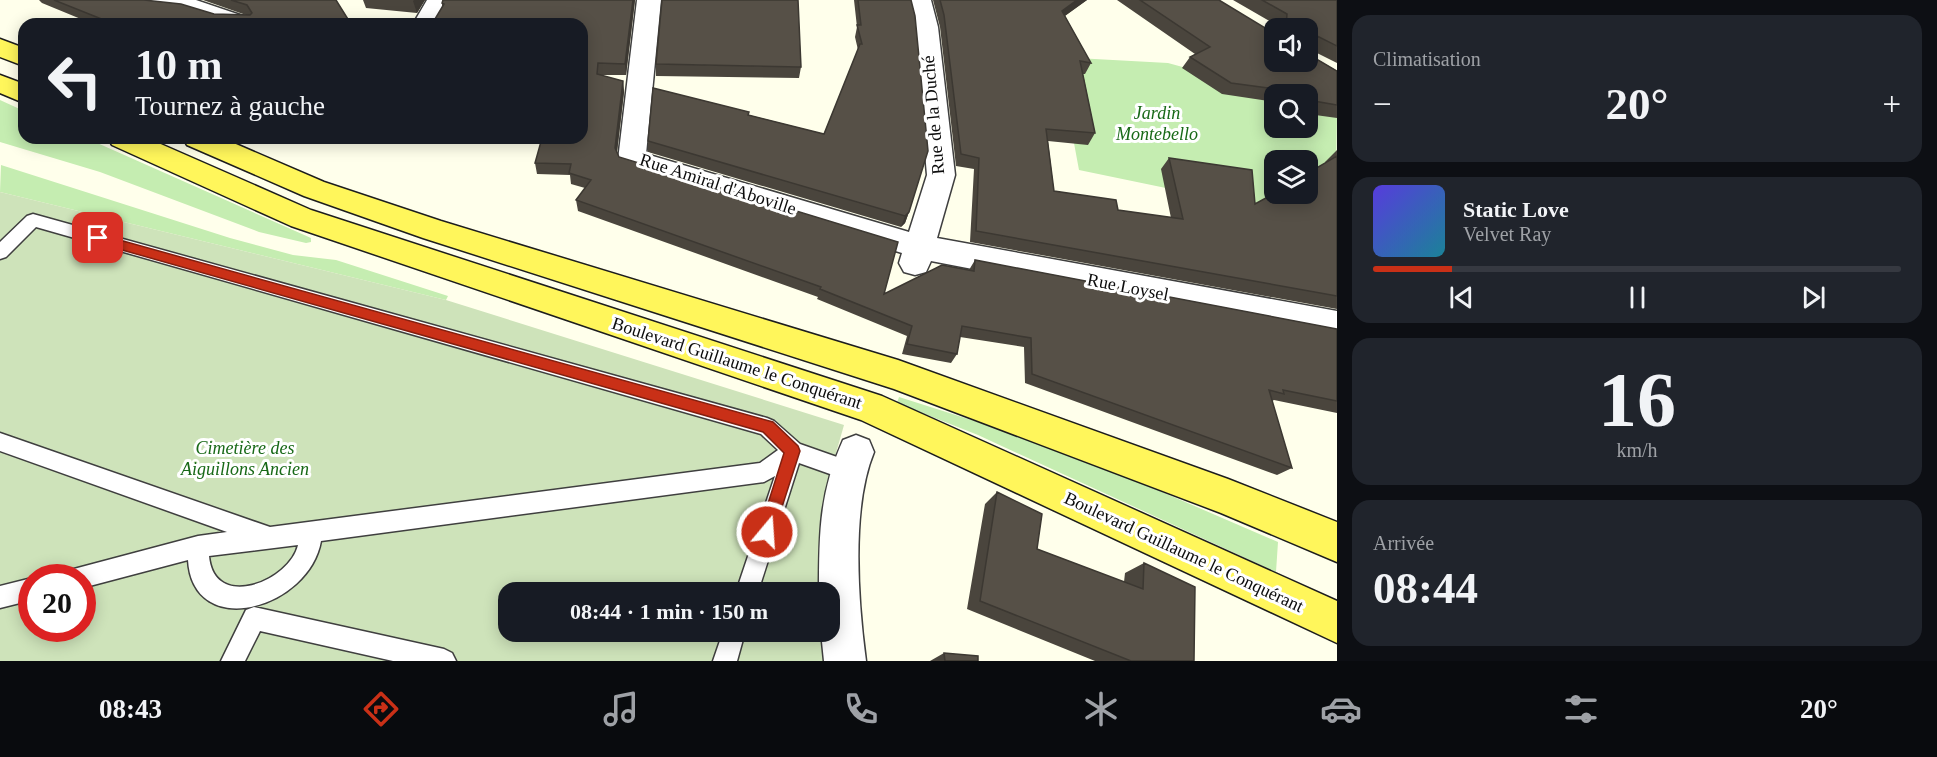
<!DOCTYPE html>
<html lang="fr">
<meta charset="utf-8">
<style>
:root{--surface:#171b24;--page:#20242c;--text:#f1f3f6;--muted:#9ea1a6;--line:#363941;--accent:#c93017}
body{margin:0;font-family:"Times New Roman",serif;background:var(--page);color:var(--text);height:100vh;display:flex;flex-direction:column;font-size:22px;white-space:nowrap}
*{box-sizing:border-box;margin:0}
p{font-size:20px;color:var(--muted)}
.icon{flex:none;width:33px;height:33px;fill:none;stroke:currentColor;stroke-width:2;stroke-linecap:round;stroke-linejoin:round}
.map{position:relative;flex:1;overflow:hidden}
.details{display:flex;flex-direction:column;gap:15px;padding:15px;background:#0d0f14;width:600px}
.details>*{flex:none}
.top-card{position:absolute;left:18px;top:18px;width:570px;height:126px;border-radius:18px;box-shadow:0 3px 15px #0003;background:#171b24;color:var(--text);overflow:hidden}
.tools{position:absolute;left:1264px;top:18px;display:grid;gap:12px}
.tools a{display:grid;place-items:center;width:54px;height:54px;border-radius:12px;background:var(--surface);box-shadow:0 3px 15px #0003;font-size:30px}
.speed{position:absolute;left:18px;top:564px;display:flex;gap:12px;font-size:30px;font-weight:700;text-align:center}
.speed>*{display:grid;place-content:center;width:78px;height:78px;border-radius:50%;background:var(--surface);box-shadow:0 3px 15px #0003;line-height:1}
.speed .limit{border:9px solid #d22;background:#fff;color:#111}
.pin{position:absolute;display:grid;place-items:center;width:51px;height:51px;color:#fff;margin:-26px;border-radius:12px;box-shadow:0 3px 9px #0006}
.me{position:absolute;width:66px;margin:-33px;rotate:18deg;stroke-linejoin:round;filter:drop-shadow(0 0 4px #0008)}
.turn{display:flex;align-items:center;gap:21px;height:126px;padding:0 18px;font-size:27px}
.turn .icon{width:78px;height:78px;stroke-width:2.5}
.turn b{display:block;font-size:42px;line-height:51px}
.big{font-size:45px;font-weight:800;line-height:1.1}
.details .widget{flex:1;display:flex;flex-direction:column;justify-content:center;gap:9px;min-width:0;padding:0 21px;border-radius:18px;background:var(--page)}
.details .dial{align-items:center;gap:0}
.dial b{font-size:78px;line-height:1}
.song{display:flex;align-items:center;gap:18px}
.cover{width:72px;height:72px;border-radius:9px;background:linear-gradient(135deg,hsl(250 70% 55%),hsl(190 70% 35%))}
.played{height:6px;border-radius:3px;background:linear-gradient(90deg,var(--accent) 15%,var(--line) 15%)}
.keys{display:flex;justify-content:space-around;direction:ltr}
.heat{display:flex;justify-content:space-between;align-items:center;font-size:33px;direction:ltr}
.trip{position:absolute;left:498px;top:582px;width:342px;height:60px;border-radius:18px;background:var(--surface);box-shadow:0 3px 15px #0003;font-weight:800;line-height:60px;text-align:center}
.tab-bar{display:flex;height:96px;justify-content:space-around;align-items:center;background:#090b0e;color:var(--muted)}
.tab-bar .icon{width:42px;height:42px}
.tab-bar .selected{color:var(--accent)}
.tab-bar b{font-size:27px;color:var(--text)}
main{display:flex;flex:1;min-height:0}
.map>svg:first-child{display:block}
.green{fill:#c5edb1;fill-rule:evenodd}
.cemetery{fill:#cee3ba;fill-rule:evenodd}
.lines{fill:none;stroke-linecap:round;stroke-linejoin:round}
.lane-casing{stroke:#3f3f3f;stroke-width:3}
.street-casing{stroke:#3f3f3f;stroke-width:3}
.primary-casing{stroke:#1d1d1d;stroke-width:3}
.lane{fill:#fff;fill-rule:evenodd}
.street{fill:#fff;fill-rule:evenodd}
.primary{fill:#fff65b;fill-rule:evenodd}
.wall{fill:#4a453d}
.shaded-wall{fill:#3c3832}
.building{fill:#565047;stroke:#3c3832;stroke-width:1.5}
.route{fill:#c93017;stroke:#831f0f;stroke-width:1.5}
.labels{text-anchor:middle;stroke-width:6;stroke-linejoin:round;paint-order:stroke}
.park-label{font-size:18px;font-style:italic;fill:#186917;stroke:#fff}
.street-label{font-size:18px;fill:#0c0c0c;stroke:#fff}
</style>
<main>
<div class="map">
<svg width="1337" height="661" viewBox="0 0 1337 661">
<rect width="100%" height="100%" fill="#ffffeb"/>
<path class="green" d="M1058,57l110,6 113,31h-6v34h33v-26l29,16 -2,105 -256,-53zM1275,160h33v34h-33z
M0,100l24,11v27h62l225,100v4l-5,1 -47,-11 -159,-60 -100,-30z
M1,165l229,73 63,17 43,5 112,36 -2,4 -446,-108z
M899,397l107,34 112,42 160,69 -2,30 -298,-137 -81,-32z"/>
<path class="cemetery" d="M0,192l446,108 398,125 -18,63 -6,67v37h-312v40h312l3,29h-823zM32,578h50v50h-50z"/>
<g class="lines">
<defs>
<path id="lane" d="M33,214l734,204 7,3 26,23 54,19 3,7 -3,7 -7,3 -48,-17 -41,129h-22l39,-116 -11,6 -443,59c-12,68 -128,101 -133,19l-106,28v-10h-15l3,-8 128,-34 29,-4 -227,-81v-18l270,94 490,-64 18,-13 -17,-16 -725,-207 -30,30 -6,2v-17l27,-26zM298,545c-8,36 -84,67 -89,11z
M32,578v22l-32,8v-22z
M254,607l190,42 8,4 4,8h-63l-133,-30 -15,30h-24l25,-51z
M723,632h22l-8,29h-24z"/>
<path id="street" d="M115,0h81l56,19 4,5h-35l-32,-11 -62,-6 -8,-2z
M427,0h24l-14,24h-24z
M637,0h24l-15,154 263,78 18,-57 -13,-148 -7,-27h24l7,27 17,148 -18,63 400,73v28l-406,-78 -5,11 -11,3 -11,-3 -5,-9 3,-10 -280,-86 -4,-7z
M856,435l13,5 5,12c-23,56 -16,149 -8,209h-42l-3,-29h9v-40h-11c0,-56 0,-99 24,-152z"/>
<path id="primary" d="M0,39l24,9v18l-24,-9z
M0,75l24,9v19l-24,-10z
M108,138h39l164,72 571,186 455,205v42l-476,-223 -570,-194 -179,-81z
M183,138h39l102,44 117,39 457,139 330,119 109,43v40l-116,-49 -327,-124 -471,-151 -119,-42 -117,-51z"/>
</defs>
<use href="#lane" class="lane-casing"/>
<use href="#street" class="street-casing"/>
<use href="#primary" class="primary-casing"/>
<use href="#lane" class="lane"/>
<use href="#street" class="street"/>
<use href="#primary" class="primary"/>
</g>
<path class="wall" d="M39,0h105l70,14 32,1 -43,-15h133l15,24h-258l-51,-21z
M363,0h62l-8,13 -51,-5z
M443,0h192l-9,75h-26l23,6 1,11 -7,60 2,5 265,137 85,-24 6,-10 362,69v84l-63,-13 -2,1 20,67 -15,7 -252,-92 -1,-36 -64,-10 -3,17 -6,9 -49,-9 5,-18 -90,-37 1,-2 -240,-86 -2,-11 9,-12 -14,-4 -1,-9 -33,-1 -2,-11 47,-139 -140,-18v-3z
M854,0h57l-2,212 -4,11 -4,4 -253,-75v-11l101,-26 75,19 34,-84 -3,-13 2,-10z
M933,0h154l-22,16 26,47 -6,11h-2l12,59 -7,12 -40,-4 6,50 64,19 53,8 -10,-49 8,-11 86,46 71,-41 -1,-1 12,-12v159l-367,-67 4,-73 -18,-3 -16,-139z
M1117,0h102l89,62v-34h-30v-2l-45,-26h104v63l-24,-12 -3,4 27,16v47l-29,-4v-20h-33v8l-53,-8 -40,-26 8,-11 5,-3z
M656,64l145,3 -2,11 -143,-2z
M997,492l40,57 87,33 1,-9 19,-10 50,98h-99l-128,-52 18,-105z
M944,653l34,8h-48z"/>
<path class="shaded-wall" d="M414,0h11l-8,13 -4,-12z
M633,0h2l-9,75 -1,-11z
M1077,0h10l-31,22 6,-11z
M623,81l1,11 -8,68 -1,-12z
M909,212l-4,11 -4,4 4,-11z"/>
<path class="building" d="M54,0h90l37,4 33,10 36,1 2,-2 -5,-8 -16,-5h105l15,24h-237z
M443,0h190l-8,64 -27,-1 -1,11 26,7 -8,67 4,9 279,85 -14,52 58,-29 32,6 1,-11 362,69v72l-54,-11 1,4 -15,-4 23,78 -260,-94 -1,-36 -69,-12 -5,28 -50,-10 5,-18 -92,-37 1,-2 -245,-87 15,-20 -22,-7 2,-9 -36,-1 7,-25h40v-114h-150l12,-20 -2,-1z
M662,0h136l3,67 -145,-3z
M858,0h53l4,16 13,135 -19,61 -4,4 -257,-75 5,-53 96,24 -1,3 76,19 36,-90h2l-5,-19h4z
M940,0h137l-15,11 29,52 -11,-2 15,72 -49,-4 8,62 62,9 2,10 65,9 -14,-61 83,12 3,34 20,-11v1h33v-21l29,-17v140l-361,-65 3,-73 -18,-4 -17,-139z
M1140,0h79l56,34v28h33v-8l29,17v34l-29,-5v-6h-17l-1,-3 -59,-8 -41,-26 20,-10z
M1262,0h75v46l-20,-10 -1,12 -8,1v-21h-22l1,-14z
M997,492l45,22 -5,35 106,40 1,-26 51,24 -1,74h-63l-151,-60z
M944,653l34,3v5h-33z"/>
<path class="route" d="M98,234l675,188 25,24 2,5 -28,87 -5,2 -6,-2 -2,-6 25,-79 -21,-21 -669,-190 -2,-4 2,-3z"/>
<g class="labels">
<g class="park-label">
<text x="1157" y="119">Jardin<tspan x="1157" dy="21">Montebello</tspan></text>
<text x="245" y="454">Cimetière des<tspan x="245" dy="21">Aiguillons Ancien</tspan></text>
</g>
<g class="street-label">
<text transform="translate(933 115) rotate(-95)" y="6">Rue de la Duché</text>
<text transform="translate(718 184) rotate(18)" y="6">Rue Amiral d'Aboville</text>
<text transform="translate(1128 287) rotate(11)" y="6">Rue Loysel</text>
<text transform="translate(737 363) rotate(18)" y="6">Boulevard Guillaume le Conquérant</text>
<text transform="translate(1184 552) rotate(25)" y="6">Boulevard Guillaume le Conquérant</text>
</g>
</g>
</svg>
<div class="tools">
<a><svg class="icon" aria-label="sound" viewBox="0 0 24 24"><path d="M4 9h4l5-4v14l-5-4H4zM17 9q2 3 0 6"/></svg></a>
<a><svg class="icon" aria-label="search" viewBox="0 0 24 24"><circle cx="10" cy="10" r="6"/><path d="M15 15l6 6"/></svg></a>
<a><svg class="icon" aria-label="layers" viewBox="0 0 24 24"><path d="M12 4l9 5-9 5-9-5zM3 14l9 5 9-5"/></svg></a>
</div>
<div class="speed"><div class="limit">20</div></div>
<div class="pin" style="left:98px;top:238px;background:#d93025"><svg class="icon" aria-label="arrive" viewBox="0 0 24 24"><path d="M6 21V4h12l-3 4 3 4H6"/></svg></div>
<svg class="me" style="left:767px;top:532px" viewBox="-20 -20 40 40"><circle r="17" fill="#c93017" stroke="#fff" stroke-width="3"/><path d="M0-11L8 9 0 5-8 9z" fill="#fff"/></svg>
<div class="trip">08:44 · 1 min · 150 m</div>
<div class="top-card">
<div class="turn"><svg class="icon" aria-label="left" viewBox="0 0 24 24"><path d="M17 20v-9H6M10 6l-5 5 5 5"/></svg><div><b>10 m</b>Tournez à gauche</div></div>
</div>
</div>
<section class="details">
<div class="widget"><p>Climatisation</p>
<div class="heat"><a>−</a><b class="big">20°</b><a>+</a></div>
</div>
<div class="widget">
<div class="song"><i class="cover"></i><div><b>Static Love</b><p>Velvet Ray</p></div></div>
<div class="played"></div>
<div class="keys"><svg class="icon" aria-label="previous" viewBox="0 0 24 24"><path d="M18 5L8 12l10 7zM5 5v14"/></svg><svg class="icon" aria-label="pause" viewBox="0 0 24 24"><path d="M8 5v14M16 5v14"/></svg><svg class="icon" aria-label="next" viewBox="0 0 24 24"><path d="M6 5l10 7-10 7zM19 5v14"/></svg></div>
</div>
<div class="widget dial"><b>16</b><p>km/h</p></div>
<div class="widget"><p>Arrivée</p><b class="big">08:44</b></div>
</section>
</main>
<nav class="tab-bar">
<b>08:43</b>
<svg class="icon selected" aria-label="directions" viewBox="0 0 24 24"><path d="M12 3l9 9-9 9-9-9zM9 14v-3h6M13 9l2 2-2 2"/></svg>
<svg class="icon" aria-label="music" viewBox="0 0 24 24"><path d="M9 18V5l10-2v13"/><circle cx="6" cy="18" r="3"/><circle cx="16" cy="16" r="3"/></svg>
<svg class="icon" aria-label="phone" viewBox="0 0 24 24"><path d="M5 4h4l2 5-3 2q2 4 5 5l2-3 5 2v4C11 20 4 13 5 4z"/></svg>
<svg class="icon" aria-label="climate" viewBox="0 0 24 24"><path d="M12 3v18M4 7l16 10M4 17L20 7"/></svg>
<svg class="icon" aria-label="car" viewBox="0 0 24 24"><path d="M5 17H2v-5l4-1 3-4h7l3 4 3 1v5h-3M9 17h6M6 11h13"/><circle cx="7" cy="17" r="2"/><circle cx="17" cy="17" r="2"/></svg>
<svg class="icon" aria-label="filters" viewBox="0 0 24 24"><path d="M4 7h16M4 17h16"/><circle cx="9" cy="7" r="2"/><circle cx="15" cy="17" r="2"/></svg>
<b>20°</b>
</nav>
